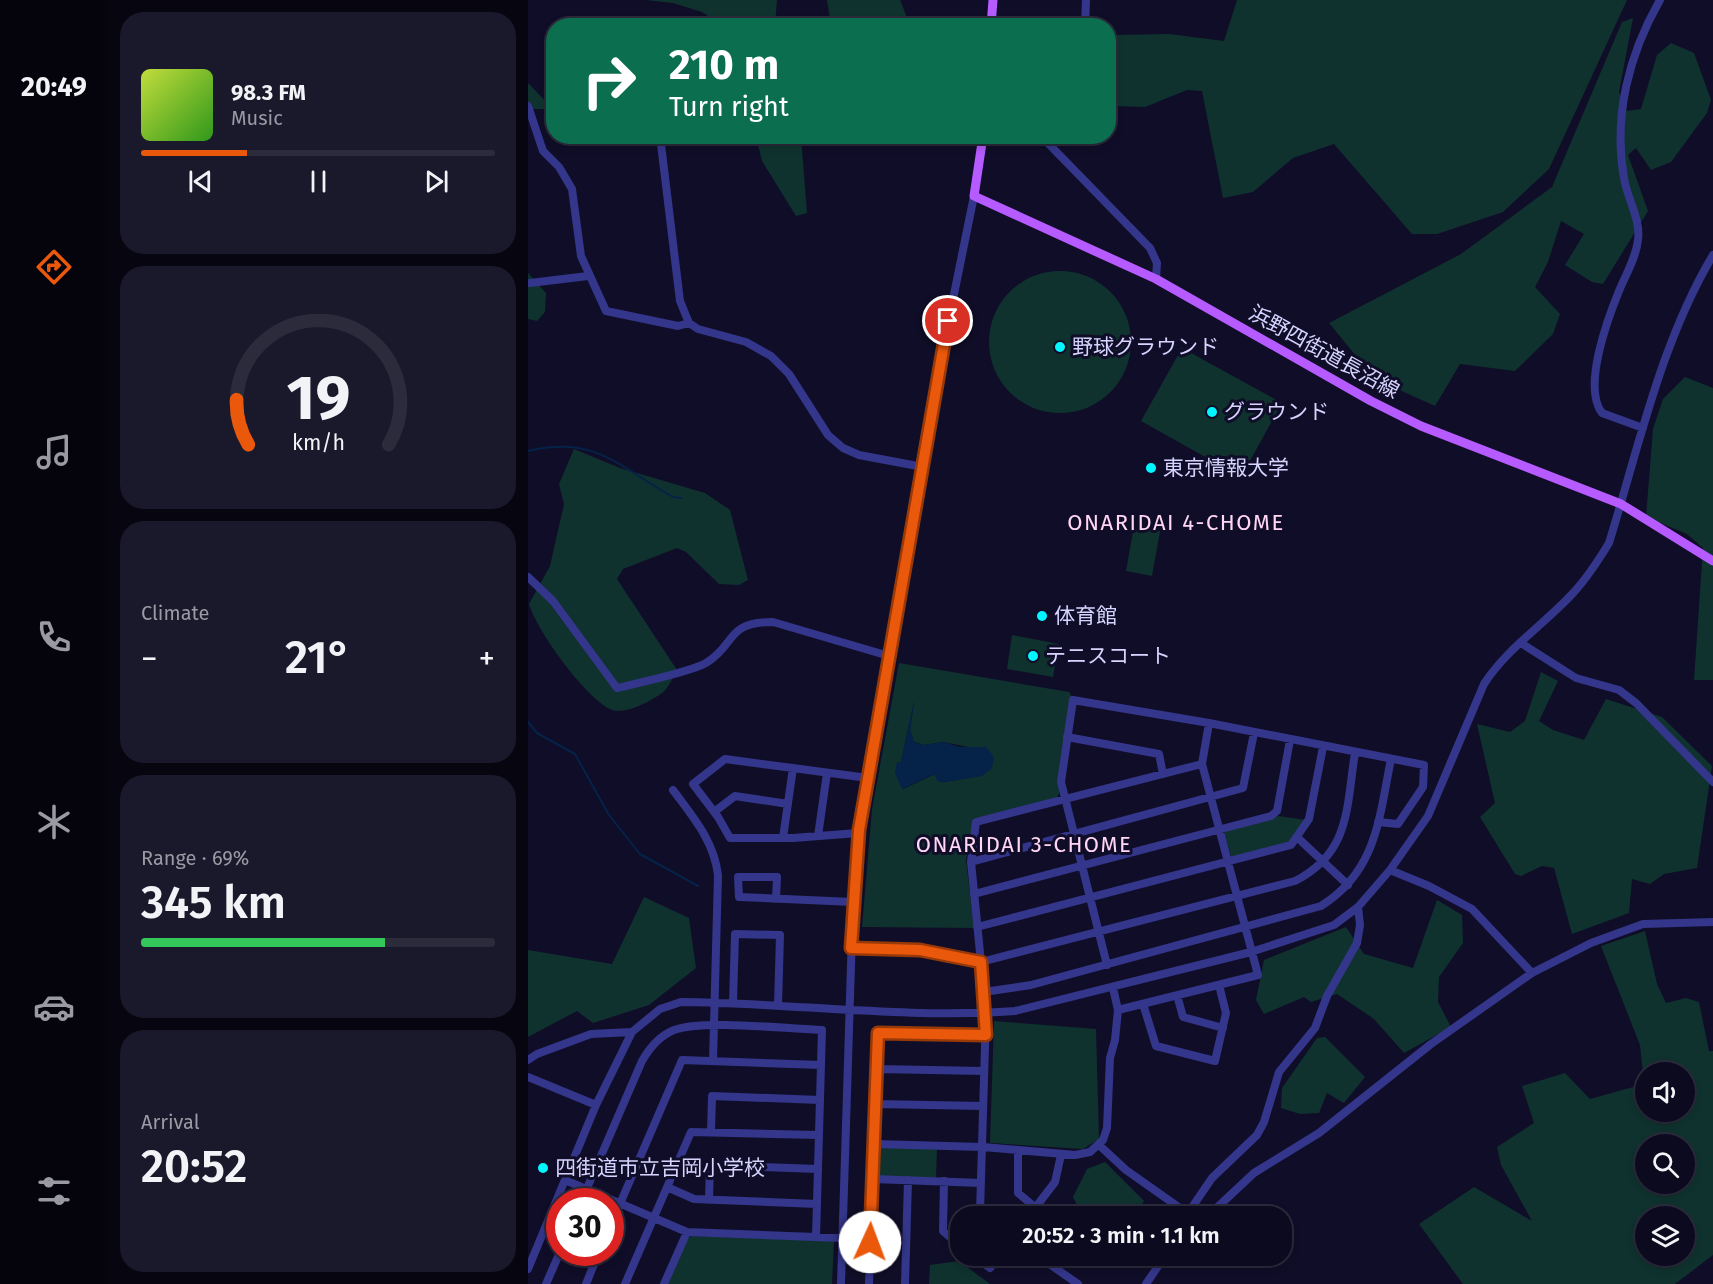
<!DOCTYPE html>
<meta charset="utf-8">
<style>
:root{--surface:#0c0a1e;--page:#1a182b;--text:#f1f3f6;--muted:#9a9aa4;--line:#2c2b3c;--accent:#ea580c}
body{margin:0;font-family:"Fira Sans","Noto Sans JP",sans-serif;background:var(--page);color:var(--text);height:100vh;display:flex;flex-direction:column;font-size:22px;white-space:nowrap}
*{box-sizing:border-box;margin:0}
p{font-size:20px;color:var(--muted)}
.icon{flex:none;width:33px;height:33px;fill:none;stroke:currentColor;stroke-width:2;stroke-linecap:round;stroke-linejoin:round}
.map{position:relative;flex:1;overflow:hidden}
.sheet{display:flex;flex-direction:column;gap:12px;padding:12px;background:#070610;width:420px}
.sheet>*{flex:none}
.guide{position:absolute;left:18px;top:18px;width:570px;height:126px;border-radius:24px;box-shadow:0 3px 9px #0003,0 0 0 2px var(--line);background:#0b6e4f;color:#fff;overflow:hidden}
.tools{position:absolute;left:1107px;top:1062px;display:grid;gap:12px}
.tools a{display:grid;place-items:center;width:60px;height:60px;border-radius:50%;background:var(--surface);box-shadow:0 3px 9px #0003,0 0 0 2px var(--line);font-size:30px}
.speed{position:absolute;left:18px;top:1188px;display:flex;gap:12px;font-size:30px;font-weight:700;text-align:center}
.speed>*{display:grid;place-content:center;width:78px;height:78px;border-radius:50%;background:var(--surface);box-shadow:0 3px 9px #0003,0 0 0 2px var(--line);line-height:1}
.speed .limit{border:9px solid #d22;background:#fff;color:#111}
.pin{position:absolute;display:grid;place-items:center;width:51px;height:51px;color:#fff;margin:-26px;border:3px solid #fff;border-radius:50%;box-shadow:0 2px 6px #0007}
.me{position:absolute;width:66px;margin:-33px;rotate:2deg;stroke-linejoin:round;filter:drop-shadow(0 0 4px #0008)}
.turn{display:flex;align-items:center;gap:21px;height:126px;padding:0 24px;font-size:27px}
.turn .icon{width:78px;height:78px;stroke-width:2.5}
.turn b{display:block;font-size:42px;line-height:51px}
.big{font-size:45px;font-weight:600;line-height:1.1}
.sheet .widget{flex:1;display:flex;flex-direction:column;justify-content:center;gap:9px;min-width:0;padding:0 21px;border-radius:24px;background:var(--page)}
.sheet .dial{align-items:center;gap:0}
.dial svg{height:156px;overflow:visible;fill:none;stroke:var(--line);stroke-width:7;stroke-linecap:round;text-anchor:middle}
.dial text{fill:var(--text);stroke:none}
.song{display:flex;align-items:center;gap:18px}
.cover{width:72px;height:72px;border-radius:9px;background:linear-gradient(135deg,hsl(70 70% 55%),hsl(110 70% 35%))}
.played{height:6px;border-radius:3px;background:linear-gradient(90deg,var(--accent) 30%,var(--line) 30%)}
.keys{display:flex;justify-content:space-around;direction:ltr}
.heat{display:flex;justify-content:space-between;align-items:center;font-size:33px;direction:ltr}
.charge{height:9px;border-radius:4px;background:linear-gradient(90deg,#34c759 69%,var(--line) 0)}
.trip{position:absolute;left:422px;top:1206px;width:342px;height:60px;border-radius:24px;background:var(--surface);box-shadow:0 3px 9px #0003,0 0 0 2px var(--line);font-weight:600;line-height:60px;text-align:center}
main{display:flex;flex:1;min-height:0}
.dock{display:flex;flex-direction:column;width:108px;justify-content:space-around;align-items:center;background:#05040c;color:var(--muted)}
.dock .icon{width:42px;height:42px}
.dock .current{color:var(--accent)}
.dock b{font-size:27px;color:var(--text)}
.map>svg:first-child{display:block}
.green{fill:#0f322f;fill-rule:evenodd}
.water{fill:#052249}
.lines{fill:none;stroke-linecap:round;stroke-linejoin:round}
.stream{stroke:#052249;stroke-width:2}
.minor{stroke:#34368b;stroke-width:8}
.major{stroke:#b65bff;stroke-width:9}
.route-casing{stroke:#983908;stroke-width:15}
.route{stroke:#ea580c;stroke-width:10}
.poi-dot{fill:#00f7ff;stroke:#100d28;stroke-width:2}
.labels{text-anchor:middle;stroke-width:6;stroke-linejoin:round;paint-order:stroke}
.poi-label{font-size:21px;fill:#d6d4ff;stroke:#100d28;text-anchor:start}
.street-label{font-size:21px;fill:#d6d4ff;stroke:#100d28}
.neighbourhood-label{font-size:22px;letter-spacing:1.5px;fill:#ffd6f3;stroke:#100d28}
</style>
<main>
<nav class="dock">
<b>20:49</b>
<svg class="icon current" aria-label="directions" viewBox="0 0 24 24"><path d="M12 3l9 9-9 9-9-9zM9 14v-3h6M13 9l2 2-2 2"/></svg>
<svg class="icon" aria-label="music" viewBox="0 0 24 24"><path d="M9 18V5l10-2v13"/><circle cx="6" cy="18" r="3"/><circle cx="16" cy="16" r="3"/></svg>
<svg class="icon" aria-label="phone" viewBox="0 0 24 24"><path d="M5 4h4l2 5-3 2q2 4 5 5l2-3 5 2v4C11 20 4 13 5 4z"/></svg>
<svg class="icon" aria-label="climate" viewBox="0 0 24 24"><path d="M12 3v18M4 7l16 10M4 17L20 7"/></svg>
<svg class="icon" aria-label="car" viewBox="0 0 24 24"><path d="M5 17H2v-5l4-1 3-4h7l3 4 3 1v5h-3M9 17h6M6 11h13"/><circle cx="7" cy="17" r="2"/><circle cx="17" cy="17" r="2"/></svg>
<svg class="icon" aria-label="filters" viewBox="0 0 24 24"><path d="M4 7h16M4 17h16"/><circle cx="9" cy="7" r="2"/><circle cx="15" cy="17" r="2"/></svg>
</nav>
<section class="sheet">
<div class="widget">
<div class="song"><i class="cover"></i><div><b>98.3 FM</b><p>Music</p></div></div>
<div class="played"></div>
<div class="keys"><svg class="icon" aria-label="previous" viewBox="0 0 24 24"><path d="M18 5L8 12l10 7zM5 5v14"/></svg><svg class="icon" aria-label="pause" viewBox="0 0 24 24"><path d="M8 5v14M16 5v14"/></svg><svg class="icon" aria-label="next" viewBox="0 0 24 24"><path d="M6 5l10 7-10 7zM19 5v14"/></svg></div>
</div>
<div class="widget dial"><svg viewBox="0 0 100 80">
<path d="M14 69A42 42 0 1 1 86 69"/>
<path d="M14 69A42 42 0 0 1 8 46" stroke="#ea580c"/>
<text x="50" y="56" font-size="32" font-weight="700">19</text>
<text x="50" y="72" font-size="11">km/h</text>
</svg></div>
<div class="widget"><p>Climate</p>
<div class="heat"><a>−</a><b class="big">21°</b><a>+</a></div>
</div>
<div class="widget"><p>Range · 69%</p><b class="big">345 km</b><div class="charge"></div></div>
<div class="widget"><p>Arrival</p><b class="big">20:52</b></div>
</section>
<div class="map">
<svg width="1185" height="1284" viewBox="0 0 1185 1284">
<rect width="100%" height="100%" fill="#100d28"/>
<path class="green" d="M118,0h131l-2,25h-53l-20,-13 -29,-9z
M299,0h73l10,25h-73l-7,-6z
M709,0h390l-78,169 -46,43 -66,22h-25l-78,-90 -41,14 -40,34 -30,6 -21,-107 -15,-1 -42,17 -32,-1 1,-71 55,-1 55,7z
M1105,18l-14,74 8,19 14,-2 16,-54 14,-12 23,10 17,47 -4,13 -36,49 -20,8 -15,-22 -8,7 20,56 -45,73 -11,-2 -27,-17 19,-31 -23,-13 -13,41 -13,25 25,27 -7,20 -38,37 -55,-7 -25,42 -60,-27 -46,-56 132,-69 91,-67 70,-165z
M0,83l25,26h-25z
M228,137h45l6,76 -11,3 -34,-55z
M461 342a71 71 0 1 1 142 0a71 71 0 1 1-142 0Z
M0,273l18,20 -1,19 -8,9 -9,-2z
M654,348l100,55 -41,74 -100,-56z
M1157,377l28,11v292h-19l9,-132 -16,-14 -41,-17 7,-88 10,-30z
M46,449l46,19 85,25 25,17 18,70 -9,5 -20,-1 -33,-32 -9,-4 -54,21 -6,10 60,91c-4,7 -9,19 -15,23 -11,8 -38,23 -52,16 -26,-13 -73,-78 -81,-105l21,-38 14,-62 -5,-20z
M606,526l26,5 -8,45 -26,-5z
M484,635l47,9 -6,33 -46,-8z
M371,663l170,29 3,5 -13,97 -3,4 -82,21 -8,41 8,68 -112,-1 10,-118zM386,701l-4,29 4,12 10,3 19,-3 25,5 12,29 -36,6 -6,-1 -3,-7 -32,15 -2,-27z
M1013,672l17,9 -19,40 14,9 31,10 22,-41 56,18 50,49 -15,102 -33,6 -14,10 -18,-5 -3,34 -57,21 -18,-66 -12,-2 -21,10 -6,-2 -35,-57 15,-14 -18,-79 33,8 15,-11z
M750,816l28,4 -16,22 -56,17 -3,-3 -7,-23 3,-3z
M116,897l45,21 7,50 -47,37 -56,18 -16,-12 -49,26v-87l84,14z
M909,900l25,15 1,28 -24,34 -1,25 13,25 -47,26 -30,-34 -37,-25 -26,8 -7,-5 -40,17 -8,-14 8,-40 82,-33 18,27 49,14z
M1117,931l12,53 9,19 20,-5 13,4 10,49h4v204l-38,29h-212l-44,-60 55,-37 58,34 -31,-56 -4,-18 37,-24 -12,-37 43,-13 25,26 54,-15 -4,-39 -39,-99zM1118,1072h38v40h-38zM1118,1144h38v40h-38zM1118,1216h38v40h-38z
M466,1021l102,8 3,110 -16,10 -93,-6z
M797,1037l40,40 -21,26 -17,-10 -8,20 -19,1 -19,-6 1,-20 35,-50z
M351,1147l58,1 -1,30 -56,-1 -4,-5 1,-22z
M577,1162l39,39 -9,15h-36l-19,-5 -7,-14 14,-28z
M164,1236l142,5 -2,43h-165l20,-45z
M431,1261l31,23h-61l1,-19z"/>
<path class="water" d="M386,701l-4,30 4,11 10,3 19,-3 17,5h26l8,10 -2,11 -10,8 -38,6 -6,-1 -4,-7 -32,15 -7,-16 2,-11h4z"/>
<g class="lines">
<path class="stream" d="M0,451c68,-16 91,16 145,46l8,1
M0,722l9,11 38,21 34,61 31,39 58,32"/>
<path class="minor" d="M557,26l1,-26
M0,106l15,45 16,16 13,22 9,67 25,55 72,15 11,-3
M132,136l20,165 9,22 9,6 48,13 25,14 18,18 39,61 15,13 16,7 64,12
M513,136l109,112 7,15 -1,16
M2,283l58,-7
M1115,428l-41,-15c-20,-26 6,-95 17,-122 7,-17 17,-33 19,-51 3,-20 -11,-42 -14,-62 -11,-62 5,-124 36,-178
M0,577l25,24 64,87c21,-5 73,-16 89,-25 31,-19 19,-41 67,-41l116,34
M993,643l55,35 43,12 17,13 77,79
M539,737l92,17 4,20
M145,790c20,27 41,51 45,85l-5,186
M186,812l21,-16 53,8
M330,833l-65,5h-63l-12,-21 -25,-33 32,-25 143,19
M290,836l9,-63
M255,838l10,-70
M770,838l50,47
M443,862l272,-74 11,-55
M862,870l39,16 43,23 60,64
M446,894l297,-78 6,-5 13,-71
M248,899l1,-22h-39l1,20 114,5
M449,927l314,-82 18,-26 14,-72
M323,948l69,2 61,12 314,-81c56,-29 51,-73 60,-128
M579,965l-46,-183 12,-82 136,23 215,42 -1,22 -25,37 -20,-2
M456,992l47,-7 290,-79c56,-35 58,-88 70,-147
M649,995l6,22 40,11
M205,1003l2,-69 45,1 -2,71
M615,1004l13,42 59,15 11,-48 -7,-28
M590,1010l140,-35 -56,-211 7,-41
M0,1060l9,-6 54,-20 41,-2
M349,1069l107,2
M0,1077l68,28
M347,1104l108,2
M183,1132l1,-36 108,4
M346,1144l109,3 92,8 15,-3 13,-12 4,-12 3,-70 5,-18 3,-30 -5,-22
M571,1145l27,25 61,43
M490,1150v43l18,15
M345,1179l108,4
M37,1180l122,52 155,6
M416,1181l-1,50 17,15
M139,1187l27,12 123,5
M181,1200l1,-35 108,4
M53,1202l61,-141c8,-14 17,-25 32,-31 28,-11 114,-1 148,0l-6,207
M458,1216l-6,-4 6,-199 -15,-151 5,-40 226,-58
M501,1216l26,-34 6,-27
M658,1216l26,-38 45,-43 7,-13 15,-50 36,-44 12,-32 30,-53 3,-18 -2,-18
M680,1216l46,-43 65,-40 112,-89 101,-71 59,-30 52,-19 70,-2
M82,1227l72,-167 139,5
M445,1256l17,12 9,-12
M510,1256l40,28
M0,1269l68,-164 36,-73 28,-23 21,-7c111,1 223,17 334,9l236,-59 83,-27 24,-18 32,-37 38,-54 56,-132c23,-36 61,-60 90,-92 14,-15 24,-31 35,-49 30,-97 52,-201 104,-288
M18,1284l14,-32
M58,1284l13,-32
M97,1284l66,-152 128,3
M136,1284l23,-52
M313,1284l12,-382 6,-72 81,-467 34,-167
M341,1284l9,-251 107,2
M377,1284l3,-104
M618,1284l19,-28"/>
<path class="major" d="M463,26l2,-26
M455,136l-9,60 182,83 215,122 50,25 200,78 92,57"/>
</g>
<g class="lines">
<defs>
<path id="route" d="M342,1242l8,-209 108,2 -5,-73 -61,-12 -69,-2 8,-118 89,-509"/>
</defs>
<use href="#route" class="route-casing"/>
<use href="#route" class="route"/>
</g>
<g class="poi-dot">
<circle cx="532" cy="347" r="6"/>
<circle cx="684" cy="412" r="6"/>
<circle cx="623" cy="468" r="6"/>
<circle cx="514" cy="616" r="6"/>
<circle cx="505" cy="656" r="6"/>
<circle cx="15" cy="1168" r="6"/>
</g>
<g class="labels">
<g class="poi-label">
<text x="544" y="354">野球グラウンド</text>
<text x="696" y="419">グラウンド</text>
<text x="635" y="475">東京情報大学</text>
<text x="526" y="623">体育館</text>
<text x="517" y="663">テニスコート</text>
<text x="27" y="1175">四街道市立吉岡小学校</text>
</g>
<g class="street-label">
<text transform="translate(796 352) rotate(29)" y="7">浜野四街道長沼線</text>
</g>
<g class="neighbourhood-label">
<text x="648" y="530">ONARIDAI 4-CHOME</text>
<text x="496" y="852">ONARIDAI 3-CHOME</text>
</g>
</g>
</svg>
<div class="tools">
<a><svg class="icon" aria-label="sound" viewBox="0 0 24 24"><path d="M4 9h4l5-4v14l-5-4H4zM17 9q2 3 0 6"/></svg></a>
<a><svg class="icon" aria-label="search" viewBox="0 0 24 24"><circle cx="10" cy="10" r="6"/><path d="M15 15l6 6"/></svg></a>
<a><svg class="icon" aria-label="layers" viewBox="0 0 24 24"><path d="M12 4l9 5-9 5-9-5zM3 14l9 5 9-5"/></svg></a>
</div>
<div class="speed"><div class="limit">30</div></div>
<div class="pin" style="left:420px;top:321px;background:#d93025"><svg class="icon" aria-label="arrive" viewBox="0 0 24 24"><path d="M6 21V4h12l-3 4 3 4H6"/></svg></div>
<svg class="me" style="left:342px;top:1242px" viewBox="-20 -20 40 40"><circle r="19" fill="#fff"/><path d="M0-13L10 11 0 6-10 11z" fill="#ea580c"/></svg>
<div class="trip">20:52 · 3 min · 1.1 km</div>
<div class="guide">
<div class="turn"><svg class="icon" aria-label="right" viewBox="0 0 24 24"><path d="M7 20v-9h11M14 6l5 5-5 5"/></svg><div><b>210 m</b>Turn right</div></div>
</div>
</div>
</main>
